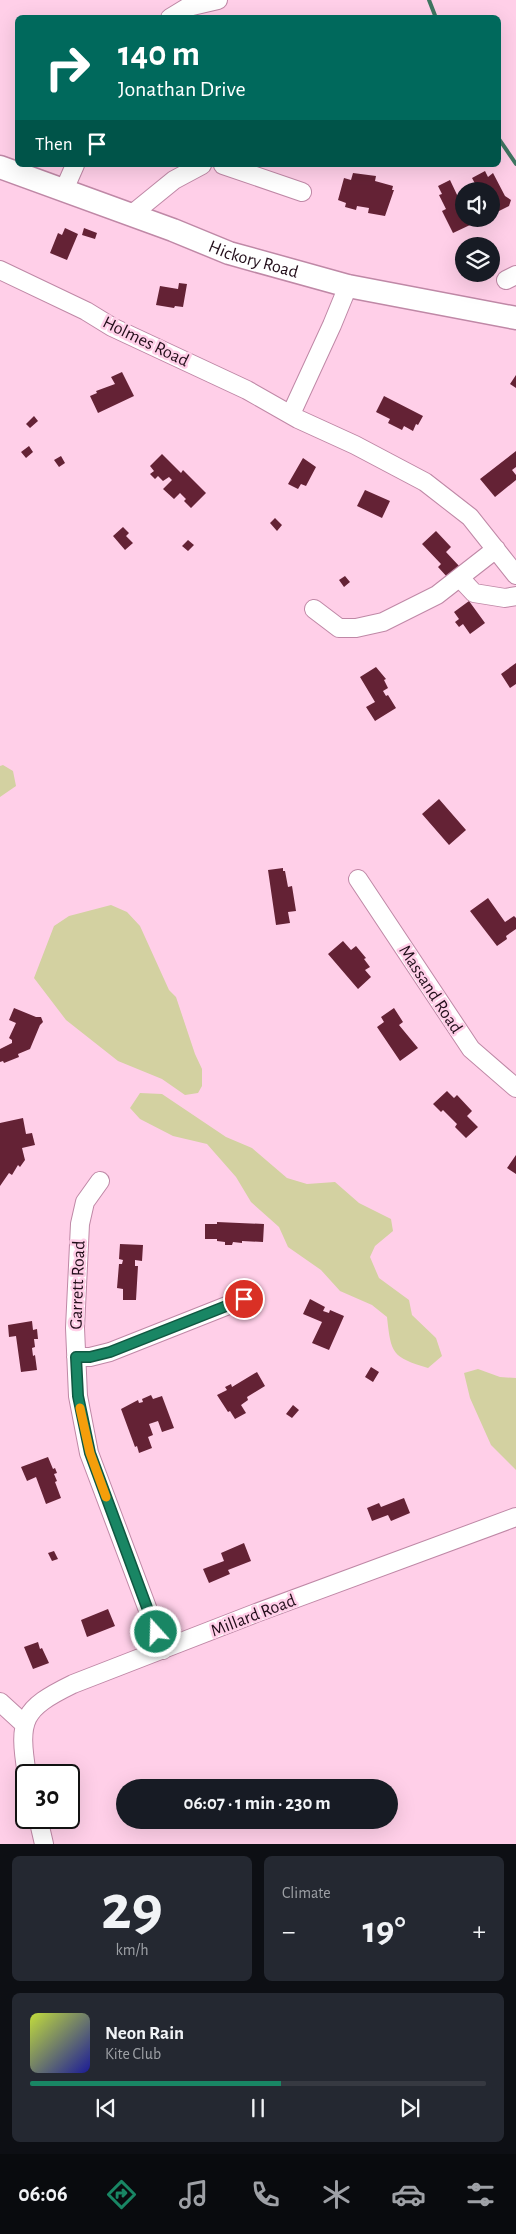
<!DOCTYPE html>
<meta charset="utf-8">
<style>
:root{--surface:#171b24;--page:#242831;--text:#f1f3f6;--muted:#9ea1a6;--line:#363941;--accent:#198664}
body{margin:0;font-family:"Alegreya Sans",sans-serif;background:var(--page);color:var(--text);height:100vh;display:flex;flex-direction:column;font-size:19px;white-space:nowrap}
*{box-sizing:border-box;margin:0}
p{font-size:16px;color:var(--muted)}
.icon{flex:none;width:28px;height:28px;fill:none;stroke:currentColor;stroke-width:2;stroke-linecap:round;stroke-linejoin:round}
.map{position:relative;height:1844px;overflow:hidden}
.sheet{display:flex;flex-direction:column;gap:12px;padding:12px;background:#0d0f14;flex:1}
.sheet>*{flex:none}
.hud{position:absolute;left:15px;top:15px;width:486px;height:152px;border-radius:8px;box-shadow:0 5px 20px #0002;background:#00695c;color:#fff;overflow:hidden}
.fabs{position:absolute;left:455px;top:182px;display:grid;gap:10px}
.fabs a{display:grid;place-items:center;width:45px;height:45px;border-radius:50%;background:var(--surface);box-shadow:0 5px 20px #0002;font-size:25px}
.speed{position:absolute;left:15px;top:1764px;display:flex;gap:10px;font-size:25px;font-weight:700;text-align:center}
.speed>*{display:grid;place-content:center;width:65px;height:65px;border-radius:50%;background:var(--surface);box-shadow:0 5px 20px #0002;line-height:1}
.speed .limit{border:2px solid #111;border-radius:8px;background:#fff;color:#111}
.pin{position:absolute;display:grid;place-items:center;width:42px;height:42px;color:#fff;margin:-21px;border:2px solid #fff;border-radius:50%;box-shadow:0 1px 5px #0007}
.me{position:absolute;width:55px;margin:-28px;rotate:340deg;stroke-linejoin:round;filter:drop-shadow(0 0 4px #0008)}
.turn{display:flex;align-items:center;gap:18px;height:105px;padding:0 20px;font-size:22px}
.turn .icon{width:65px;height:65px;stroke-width:2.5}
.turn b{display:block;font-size:35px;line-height:42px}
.then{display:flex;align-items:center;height:48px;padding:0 20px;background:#0003;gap:10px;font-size:19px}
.big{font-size:38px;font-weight:700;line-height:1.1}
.sheet .widget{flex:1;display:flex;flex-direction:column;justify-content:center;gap:8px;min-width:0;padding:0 18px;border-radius:8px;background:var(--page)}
.sheet .dial{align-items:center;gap:0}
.dial b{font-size:65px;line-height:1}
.song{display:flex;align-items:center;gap:15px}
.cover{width:60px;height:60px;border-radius:8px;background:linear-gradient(135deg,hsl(70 70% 55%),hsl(240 70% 35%))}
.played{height:5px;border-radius:2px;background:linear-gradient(90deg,var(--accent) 55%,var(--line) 55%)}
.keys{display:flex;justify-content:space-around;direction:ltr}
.heat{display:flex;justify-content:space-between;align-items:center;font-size:28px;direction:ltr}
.sheet .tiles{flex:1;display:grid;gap:12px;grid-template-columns:1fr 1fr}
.widget:last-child{grid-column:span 2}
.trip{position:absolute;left:116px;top:1779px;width:282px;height:50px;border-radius:25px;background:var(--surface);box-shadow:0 5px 20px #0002;font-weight:700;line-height:50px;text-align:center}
.tabs{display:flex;height:80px;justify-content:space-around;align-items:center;background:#090b0e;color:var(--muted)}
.tabs .icon{width:35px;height:35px}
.tabs .active{color:var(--accent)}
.tabs b{font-size:22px;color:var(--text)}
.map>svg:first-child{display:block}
.green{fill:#d3d1a1}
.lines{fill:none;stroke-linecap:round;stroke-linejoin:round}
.stream{stroke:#3f7561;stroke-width:4}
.building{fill:#642235}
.minor-casing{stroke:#bf88a6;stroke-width:20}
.major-casing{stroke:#bf88a6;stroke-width:25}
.minor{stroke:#fff;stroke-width:18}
.major{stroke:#fff;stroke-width:22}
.route-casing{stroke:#105741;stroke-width:12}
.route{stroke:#198664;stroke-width:9}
.slow{stroke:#f59e0b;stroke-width:9}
.labels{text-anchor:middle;stroke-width:5;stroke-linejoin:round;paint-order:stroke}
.street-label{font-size:18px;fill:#220e1a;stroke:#ffcfe8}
</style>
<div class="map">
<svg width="516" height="1844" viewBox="0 0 516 1844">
<rect width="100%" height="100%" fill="#ffcfe8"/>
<path class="green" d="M3,765l10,6 3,15 -16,11v-31z
M111,905l16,7 13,14 29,64 7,7 19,57 7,15v17l-4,7 -13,2 -23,-16 -44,-18 -52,-41 -32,-42 20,-52 15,-10z
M140,1093l22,1 64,43 26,11 35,30 20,6 28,-2 24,21 32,16 2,12 -18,15 -5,11 9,21 30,22 3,15 24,23 6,18 -14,12c-36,-11 -37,-14 -41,-51l-15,-12 -32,-14 -19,-21 -33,-23 -9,-20 -28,-25 -15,-25 -29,-33 -34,-8 -33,-17 -10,-11z
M478,1369l22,8 16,1v92l-25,-25 -21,-47 -6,-25z"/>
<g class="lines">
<path class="stream" d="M429,0l7,18
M499,139l17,25"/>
</g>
<path class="building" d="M485,171l3,6 5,-4 12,23 6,4 -2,6 -18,9v-24h-12l-7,-13z
M353,173l23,3 -1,5 18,5 -1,4h2l-9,26 -17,-3 1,-5 -12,-2 -1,4 -11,-3 1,-4 -8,-3 6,-22 7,2z
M450,180l9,19 5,-2v22h10l-6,3 2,3 -17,8 -11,-22 4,-2 -7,-14 3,-1 -4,-8z
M65,228l13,6 -11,26 -17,-7 8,-20 4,2z
M84,228l13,5 -2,6 -13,-4z
M179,283l8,1 -4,23 -8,-1 -1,2 -18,-3 4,-19 18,3z
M122,372l12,24 -36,17 -8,-17 7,-3 -1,-2 19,-7 -4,-7z
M516,375v13l-6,-4z
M384,396l39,20 -5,9 -2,-1 -3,7 -9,-5 -2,4 -14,-7 2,-4 -14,-7z
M34,416l4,5 -8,7 -4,-4z
M29,446l4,6 -7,6 -5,-6z
M516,451v16l-4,3 4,5v5l-21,17 -15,-18z
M162,454l19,19 2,-3 23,23 -15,15 -7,-7 2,-2 -6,-6 -6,6 -11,-10 9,-9 -3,-3 -6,4 -5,-5 -3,3 -5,-5 4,-3 -4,-5z
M61,456l4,7 -6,4 -5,-7z
M303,458l13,9 -10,19 -5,-2 -3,5 -10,-5z
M365,490l25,11 -8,17 -25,-12z
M275,518l7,7 -5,6 -7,-8z
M123,527l6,6 -3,3 7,7 -8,7 -12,-14z
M436,531l15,16 -5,5 14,15 -12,11 -10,-11 3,-3 -19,-20z
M188,540l6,5 -6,6 -6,-5z
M345,576l5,6 -6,5 -5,-7z
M469,601l16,22 -15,11 -7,-10 -4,3 -4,-5 4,-3 -5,-7z
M516,663v21l-6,4 -9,-14z
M376,667l10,12 -2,1 4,8 -5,3 3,5 2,-1 8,13 -21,13 -9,-14 9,-5 -15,-25z
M439,799l27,31 -17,15 -27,-31z
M283,868v3h2l3,16 4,-1 4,25 -8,1 2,11 -14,2 -8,-55z
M488,898l17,24 9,-6 2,2v11l-10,7 1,3 -10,7 -27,-35z
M343,941l8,9 5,-4 10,12 -2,1 6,8 -5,3 6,7 -13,12 -30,-35z
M14,1008l22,9h5l2,5 -3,3 -10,24 -12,5 1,3 -15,6 -1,-2 -3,1v-13l12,-6v-3l-3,-2 7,-15 -7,-3z
M394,1008l9,14 -4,3 19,23 -18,13 -23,-34 7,-5 -3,-5z
M447,1091l7,7 3,-3 15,16 -5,5 11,11 -12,11 -11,-11 2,-3 -14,-14 -2,2 -8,-8z
M23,1118l3,16 6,-1 3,12 -13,3 3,12 -5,7 -2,-2 -6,10 -3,-2 -9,13v-63z
M516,1155v19l-9,-6z
M217,1222l47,2 -1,18 -21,-1v2l-9,-1 -1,3h-7v-3l-8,-1v-2h-12v-15h12z
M120,1244l23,1 -1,16 -7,-1v6h3l-2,34h-13v-11l-6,-1 2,-24h3l1,-4 -4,-1z
M310,1299l15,8 -2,4 6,2 1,-3 14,6 -15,34 -17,-7 10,-21 -19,-8z
M32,1321l1,9 4,-1 1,10h-4l1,8 -3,1 1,8 2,-1 2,15 -16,2 -5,-36 -7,1 -1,-12z
M371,1367l8,5 -6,10 -8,-5z
M257,1372l8,14 -18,11 1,3 -7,5 5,8 -11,6 -5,-8 -2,1 -11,-17 10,-5 -2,-3 6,-3 1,3z
M151,1395l2,4 9,-3 12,32 -12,4 -4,-11 -9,3 4,11 -5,2 4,11 -13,5 -2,-7 -2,1 -14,-38 17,-9 1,3 4,-1 -1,-3z
M293,1405l6,5 -7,8 -6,-4z
M48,1457l5,12 2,-1 2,5 -3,1 3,7 -2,1 6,16 -15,6 -10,-27 -9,4 -6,-14z
M404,1498l6,15 -19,8 -3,-6 -16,6 -5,-13 12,-5 2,4z
M244,1543l7,18 -23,9 2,4 -21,9 -6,-14 21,-8 -3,-8z
M54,1551l4,8 -6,2 -4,-8z
M108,1609l7,17 -28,11 -6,-17z
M38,1642l2,7 2,-1 7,15 -16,6 -9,-22z"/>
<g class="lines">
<defs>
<path id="minor" d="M170,18l18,-11 30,-7
M223,165l79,27
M64,190l11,-25
M131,215l43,-35 28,-15
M0,270l86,41 26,16 135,63 51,29 57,26 70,37 45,35 46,58
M506,280l10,-5
M291,414l41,-89 16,-39
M460,578l14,15 31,5 11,-2
M314,609l25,19h17l27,-6 54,-27 59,-46
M358,879l113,170 45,39
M100,1181l-15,21 -5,22 -5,104 3,68 11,57 74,197
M76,1357h14l20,-5 134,-53
M0,1702l23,21
M27,1775c-9,-56 -5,-66 46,-91l183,-71 260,-96
M38,1818l6,26"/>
<g id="major">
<path id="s1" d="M0,167l173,63 56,23 119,33 168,32"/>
</g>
</defs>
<use href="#minor" class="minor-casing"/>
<use href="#major" class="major-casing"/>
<use href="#minor" class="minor"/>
<use href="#major" class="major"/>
</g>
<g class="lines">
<defs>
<path id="route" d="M156,1632l-66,-179 -12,-57 -2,-39h14l20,-5 134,-53"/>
</defs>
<use href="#route" class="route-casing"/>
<use href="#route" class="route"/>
<path class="slow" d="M80,1408l10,45 16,44"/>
</g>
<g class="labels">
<g class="street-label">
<text dy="6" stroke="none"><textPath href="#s1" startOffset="270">Hickory Road</textPath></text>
<text transform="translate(146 341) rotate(26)" y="6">Holmes Road</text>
<text transform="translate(431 989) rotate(57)" y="6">Massand Road</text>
<text transform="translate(77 1285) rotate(-88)" y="6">Garrett Road</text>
<text transform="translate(253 1615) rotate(-21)" y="6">Millard Road</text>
</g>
</g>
</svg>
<div class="fabs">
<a><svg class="icon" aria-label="sound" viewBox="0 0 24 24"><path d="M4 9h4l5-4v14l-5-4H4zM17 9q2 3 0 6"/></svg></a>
<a><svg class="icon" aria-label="layers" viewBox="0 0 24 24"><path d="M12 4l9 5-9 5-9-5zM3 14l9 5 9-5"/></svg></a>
</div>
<div class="speed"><div class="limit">30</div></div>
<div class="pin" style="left:244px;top:1299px;background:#d93025"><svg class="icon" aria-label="arrive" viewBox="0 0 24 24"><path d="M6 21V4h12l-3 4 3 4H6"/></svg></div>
<svg class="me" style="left:156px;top:1632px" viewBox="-20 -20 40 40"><circle r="17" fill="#198664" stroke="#fff" stroke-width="3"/><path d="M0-11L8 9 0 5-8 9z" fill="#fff"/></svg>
<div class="trip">06:07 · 1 min · 230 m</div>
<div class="hud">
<div class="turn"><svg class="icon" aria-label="right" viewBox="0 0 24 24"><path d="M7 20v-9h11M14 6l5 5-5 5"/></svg><div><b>140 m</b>Jonathan Drive</div></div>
<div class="then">Then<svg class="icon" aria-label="arrive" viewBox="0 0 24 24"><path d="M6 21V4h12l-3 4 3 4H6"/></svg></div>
</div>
</div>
<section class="sheet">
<div class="tiles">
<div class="widget dial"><b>29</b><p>km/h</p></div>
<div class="widget"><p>Climate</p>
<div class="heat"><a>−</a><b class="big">19°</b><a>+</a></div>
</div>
<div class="widget">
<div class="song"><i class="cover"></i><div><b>Neon Rain</b><p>Kite Club</p></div></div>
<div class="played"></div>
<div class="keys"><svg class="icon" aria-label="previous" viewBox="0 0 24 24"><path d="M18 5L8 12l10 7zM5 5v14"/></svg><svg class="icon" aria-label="pause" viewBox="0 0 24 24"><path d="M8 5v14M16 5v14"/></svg><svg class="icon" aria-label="next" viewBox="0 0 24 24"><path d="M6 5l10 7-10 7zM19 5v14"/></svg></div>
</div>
</div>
</section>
<nav class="tabs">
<b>06:06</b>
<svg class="icon active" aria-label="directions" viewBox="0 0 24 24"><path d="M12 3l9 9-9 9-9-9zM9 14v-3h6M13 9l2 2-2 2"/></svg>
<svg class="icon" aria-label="music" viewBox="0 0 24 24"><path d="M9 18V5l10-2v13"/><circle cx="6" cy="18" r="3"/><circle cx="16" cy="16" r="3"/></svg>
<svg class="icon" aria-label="phone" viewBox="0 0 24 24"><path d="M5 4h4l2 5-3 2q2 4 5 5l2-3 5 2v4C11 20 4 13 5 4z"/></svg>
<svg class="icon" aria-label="climate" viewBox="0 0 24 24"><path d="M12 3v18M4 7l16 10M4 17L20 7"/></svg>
<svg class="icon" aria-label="car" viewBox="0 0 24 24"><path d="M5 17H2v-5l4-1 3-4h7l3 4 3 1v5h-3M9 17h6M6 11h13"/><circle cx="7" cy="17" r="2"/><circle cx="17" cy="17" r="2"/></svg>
<svg class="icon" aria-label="filters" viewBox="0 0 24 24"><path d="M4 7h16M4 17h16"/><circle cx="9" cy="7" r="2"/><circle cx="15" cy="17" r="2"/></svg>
</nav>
